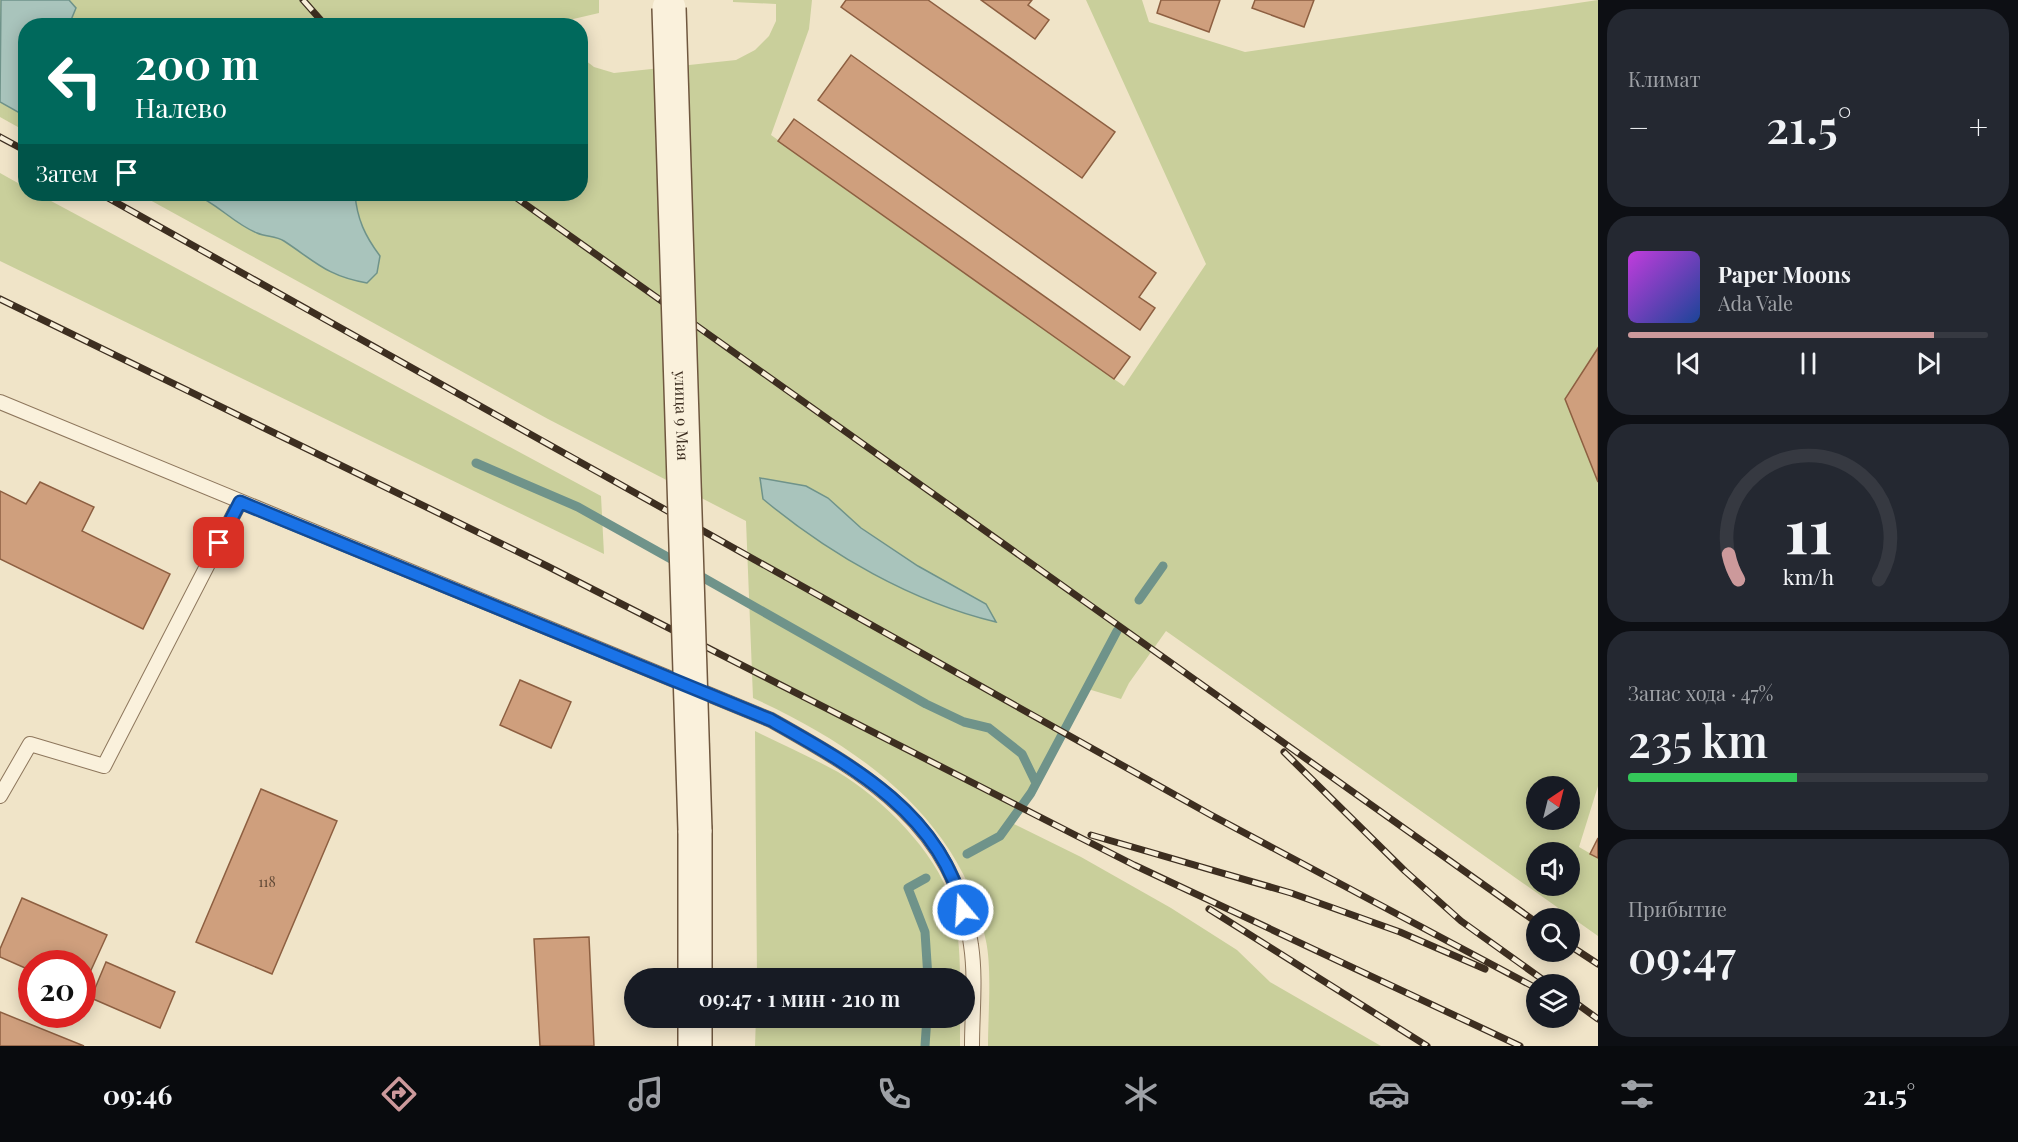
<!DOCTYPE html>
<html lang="ru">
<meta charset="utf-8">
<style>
:root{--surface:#171b24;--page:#242831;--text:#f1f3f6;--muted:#9ea1a6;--line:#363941;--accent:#cc999b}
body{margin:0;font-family:"Playfair Display",serif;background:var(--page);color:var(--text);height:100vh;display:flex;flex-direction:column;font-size:22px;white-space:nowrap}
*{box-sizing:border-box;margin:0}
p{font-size:20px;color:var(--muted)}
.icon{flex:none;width:33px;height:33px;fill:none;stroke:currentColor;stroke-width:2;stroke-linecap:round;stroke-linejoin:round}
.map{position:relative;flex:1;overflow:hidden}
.side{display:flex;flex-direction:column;gap:9px;padding:9px;background:#0d0f14;width:420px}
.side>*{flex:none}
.top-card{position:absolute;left:18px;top:18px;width:570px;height:183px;border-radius:24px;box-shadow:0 3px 15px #0003;background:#00695c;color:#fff;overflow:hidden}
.needle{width:39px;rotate:35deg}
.controls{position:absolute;left:1526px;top:776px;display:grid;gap:12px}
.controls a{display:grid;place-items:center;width:54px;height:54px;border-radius:50%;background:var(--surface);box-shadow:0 3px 15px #0003;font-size:30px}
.speed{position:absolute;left:18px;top:950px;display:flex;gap:12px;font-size:30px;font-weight:700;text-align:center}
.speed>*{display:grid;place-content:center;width:78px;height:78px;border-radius:50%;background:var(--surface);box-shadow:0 3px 15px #0003;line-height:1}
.speed .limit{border:9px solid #d22;background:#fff;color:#111}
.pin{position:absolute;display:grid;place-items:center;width:51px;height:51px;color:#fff;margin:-26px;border-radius:12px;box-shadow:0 3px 9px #0006}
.me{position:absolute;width:66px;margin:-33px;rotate:342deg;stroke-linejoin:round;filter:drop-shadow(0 0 4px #0008)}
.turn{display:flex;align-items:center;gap:21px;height:126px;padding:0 18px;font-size:27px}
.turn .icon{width:78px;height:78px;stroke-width:2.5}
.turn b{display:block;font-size:42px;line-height:51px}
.then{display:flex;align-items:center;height:57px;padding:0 18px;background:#0003;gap:12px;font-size:22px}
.big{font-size:45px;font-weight:600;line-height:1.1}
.side .widget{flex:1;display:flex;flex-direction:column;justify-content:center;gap:9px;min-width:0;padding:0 21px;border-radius:24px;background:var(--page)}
.side .dial{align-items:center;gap:0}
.dial svg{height:156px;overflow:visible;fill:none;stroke:var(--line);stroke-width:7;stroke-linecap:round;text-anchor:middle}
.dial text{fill:var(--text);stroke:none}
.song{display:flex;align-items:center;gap:18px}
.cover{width:72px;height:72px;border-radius:9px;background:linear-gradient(135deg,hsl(290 70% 55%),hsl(220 70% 35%))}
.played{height:6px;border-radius:3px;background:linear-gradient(90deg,var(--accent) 85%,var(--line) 85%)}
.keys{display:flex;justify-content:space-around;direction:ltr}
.heat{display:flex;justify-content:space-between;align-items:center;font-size:33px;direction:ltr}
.charge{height:9px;border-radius:4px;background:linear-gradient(90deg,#34c759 47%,var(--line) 0)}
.trip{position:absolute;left:624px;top:968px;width:351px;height:60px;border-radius:30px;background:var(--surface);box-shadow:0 3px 15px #0003;font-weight:600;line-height:60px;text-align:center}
.tab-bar{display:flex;height:96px;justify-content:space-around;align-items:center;background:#090b0e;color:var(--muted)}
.tab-bar .icon{width:42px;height:42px}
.tab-bar .selected{color:var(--accent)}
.tab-bar b{font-size:27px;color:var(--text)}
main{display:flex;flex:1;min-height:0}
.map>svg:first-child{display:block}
.green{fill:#c9cf9b;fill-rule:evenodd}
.water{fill:#a9c4bc;stroke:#6f938a;stroke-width:1.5}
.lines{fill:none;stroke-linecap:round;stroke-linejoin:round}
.stream{stroke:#6f938a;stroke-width:9}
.building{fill:#cf9f7d;stroke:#8d5f41;stroke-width:1.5}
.service-casing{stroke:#8d765c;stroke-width:16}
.secondary-casing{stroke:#6f573f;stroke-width:36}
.service{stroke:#faf1dc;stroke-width:14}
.secondary{stroke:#faf1dc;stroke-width:33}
.rail-casing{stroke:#3d2e20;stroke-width:7}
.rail{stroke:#f7eed8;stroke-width:4.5;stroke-dasharray:14;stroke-linecap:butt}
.secondary-bridge-casing{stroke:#6f573f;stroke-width:36;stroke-linecap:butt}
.secondary-bridge{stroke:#faf1dc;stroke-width:33}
.route-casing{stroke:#114b97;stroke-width:15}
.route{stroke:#1a73e8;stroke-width:10}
.labels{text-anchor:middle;stroke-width:4.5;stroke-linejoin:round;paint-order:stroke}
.number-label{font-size:14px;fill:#624a37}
.street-label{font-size:16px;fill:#3d2e20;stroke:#f7eed8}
</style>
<main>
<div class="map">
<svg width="1598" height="1046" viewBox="0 0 1598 1046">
<rect width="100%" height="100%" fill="#f0e4c8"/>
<path class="green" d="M0,0h599v13l-30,7 -1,6h-542l-1,105 -25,-14z
M733,0h79l-3,29 -38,106 353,251 82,-122 -120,-264h56l7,22 96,30 353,-52v348l-33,51 33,83v304l-19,61 19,11v78l-432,-305 -37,52 -8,16 -33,-10c-27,44 -48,90 -76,134l69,34 90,51 66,42 33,32 111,64h-393c0,-31 4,-76 -2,-105 -23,-121 -127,-195 -233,-243l-7,-177 -198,-102 -409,-225h441l1,-137 13,10 20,6 122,-13 19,-10 14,-14 7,-15v-17l-43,-2zM1536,786h33v33h-33zM1536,852h33v33h-33z
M0,173l25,14 1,7h12l563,302 3,58 -604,-293z
M755,731c27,14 56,26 83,41 43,26 98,79 113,129 7,25 9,51 9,77h-203z
M756,1017h204v29h-205z"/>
<path class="water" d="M1,0h68l7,8 -5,12c-17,1 -29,6 -45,6l-1,90 -25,-14z
M194,194h161c2,25 10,42 25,62l-3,17 -10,10c-40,-7 -51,-21 -83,-42 -8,-5 -18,-4 -27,-8 -23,-9 -40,-30 -63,-39z
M760,478l46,8 22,12 33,30 57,38 68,38 10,18c-84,-20 -167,-68 -233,-123z"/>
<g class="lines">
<path class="stream" d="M476,463l102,44 102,57
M695,573l231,131 38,18 25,6 33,26 14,29
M1139,600l24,-34
M967,854l33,-18 31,-43 86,-162
M926,878l-18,10 17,44 3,46
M925,1046l2,-29"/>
</g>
<path class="building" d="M846,0h82l187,132 -33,46 -241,-171z
M981,0h51l-4,5 21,15 -14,19z
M1161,0h59l-11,32 -52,-19z
M1255,0h59l-10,27 -52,-19z
M851,55l305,218 -17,24 16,11 -15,22 -322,-230z
M794,119l336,238 -16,22 -336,-238z
M1598,348v134l-33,-83z
M40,482l54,25 -12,24 88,43 -27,55 -143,-70v-68l26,13z
M520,680l51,22 -20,46 -51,-23z
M261,789l76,32 -65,153 -76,-32z
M1598,838v20l-8,-4z
M22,898l85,37 -25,55v-27h-50v8l-32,-14v-8z
M589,937l5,109h-54l-6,-107z
M106,962l69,30 -15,36 -69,-30z
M0,1012l84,34h-84z"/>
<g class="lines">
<defs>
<path id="service" d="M0,402l771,318c96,54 185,105 200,225 5,33 1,68 1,101
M0,796l30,-52 74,22 136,-264"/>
<path id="secondary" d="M695,830v148
M695,1017v29"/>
</defs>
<use href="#service" class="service-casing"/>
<use href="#secondary" class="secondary-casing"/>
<use href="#service" class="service"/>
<use href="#secondary" class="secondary"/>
<defs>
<path id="rail" d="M303,0l23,26
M0,137l26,14
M101,194l1110,621 325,173
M511,194l1025,728
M0,299l547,267 587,299 386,181
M1284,752l121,119 56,50 88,63
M1091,835l200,58 109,39 85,37
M1209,909l218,137
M1569,945l29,19
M1569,998l29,21"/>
</defs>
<use href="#rail" class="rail-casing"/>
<use href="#rail" class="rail"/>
<defs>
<g id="secondary-bridge">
<path id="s1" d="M669,8l26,822"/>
</g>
</defs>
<use href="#secondary-bridge" class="secondary-bridge-casing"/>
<use href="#secondary-bridge" class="secondary-bridge"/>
</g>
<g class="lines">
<defs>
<path id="route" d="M219,543l21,-41 531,218c80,45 170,94 192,190"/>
</defs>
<use href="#route" class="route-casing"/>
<use href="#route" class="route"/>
</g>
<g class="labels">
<g class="number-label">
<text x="267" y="887">118</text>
</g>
<g class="street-label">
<text dy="6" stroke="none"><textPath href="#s1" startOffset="408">улица 9 Мая</textPath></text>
</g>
</g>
</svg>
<div class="controls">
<a><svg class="needle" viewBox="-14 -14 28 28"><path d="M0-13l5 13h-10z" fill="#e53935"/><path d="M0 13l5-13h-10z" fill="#9ea1a6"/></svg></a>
<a><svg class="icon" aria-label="sound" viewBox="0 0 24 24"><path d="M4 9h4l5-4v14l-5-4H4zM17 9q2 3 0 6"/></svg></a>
<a><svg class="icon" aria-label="search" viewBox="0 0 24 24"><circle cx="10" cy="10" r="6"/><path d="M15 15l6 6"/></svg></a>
<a><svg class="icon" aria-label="layers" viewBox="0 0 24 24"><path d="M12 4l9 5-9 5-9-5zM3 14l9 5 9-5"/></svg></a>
</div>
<div class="speed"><div class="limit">20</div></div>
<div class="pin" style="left:219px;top:543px;background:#d93025"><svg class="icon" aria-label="arrive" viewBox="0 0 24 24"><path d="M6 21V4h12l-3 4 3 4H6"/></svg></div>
<svg class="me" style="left:963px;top:910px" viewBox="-20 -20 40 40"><circle r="17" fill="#1a73e8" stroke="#fff" stroke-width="3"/><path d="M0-11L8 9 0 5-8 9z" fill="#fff"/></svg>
<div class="trip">09:47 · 1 мин · 210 m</div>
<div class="top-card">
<div class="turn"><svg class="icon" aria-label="left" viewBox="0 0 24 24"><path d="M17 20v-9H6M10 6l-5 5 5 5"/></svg><div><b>200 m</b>Налево</div></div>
<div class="then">Затем<svg class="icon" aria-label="arrive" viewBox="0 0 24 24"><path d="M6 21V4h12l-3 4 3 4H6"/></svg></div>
</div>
</div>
<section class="side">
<div class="widget"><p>Климат</p>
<div class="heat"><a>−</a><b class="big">21.5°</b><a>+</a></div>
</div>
<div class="widget">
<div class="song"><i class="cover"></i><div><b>Paper Moons</b><p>Ada Vale</p></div></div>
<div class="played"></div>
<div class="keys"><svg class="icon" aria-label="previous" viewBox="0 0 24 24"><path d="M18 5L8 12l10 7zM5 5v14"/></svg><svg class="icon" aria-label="pause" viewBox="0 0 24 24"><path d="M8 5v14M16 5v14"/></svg><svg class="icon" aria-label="next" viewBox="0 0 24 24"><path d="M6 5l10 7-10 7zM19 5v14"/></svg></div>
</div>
<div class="widget dial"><svg viewBox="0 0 100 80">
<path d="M14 69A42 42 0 1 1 86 69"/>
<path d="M14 69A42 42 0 0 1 9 56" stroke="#cc999b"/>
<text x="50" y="56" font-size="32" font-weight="700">11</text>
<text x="50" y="72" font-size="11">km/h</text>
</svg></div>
<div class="widget"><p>Запас хода · 47%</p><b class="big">235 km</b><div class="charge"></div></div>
<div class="widget"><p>Прибытие</p><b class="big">09:47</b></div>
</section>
</main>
<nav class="tab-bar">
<b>09:46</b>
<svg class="icon selected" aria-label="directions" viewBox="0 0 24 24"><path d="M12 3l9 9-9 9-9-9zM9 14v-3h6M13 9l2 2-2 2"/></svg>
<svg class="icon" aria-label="music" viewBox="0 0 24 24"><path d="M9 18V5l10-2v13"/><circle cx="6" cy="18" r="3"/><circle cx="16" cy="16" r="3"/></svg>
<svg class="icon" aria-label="phone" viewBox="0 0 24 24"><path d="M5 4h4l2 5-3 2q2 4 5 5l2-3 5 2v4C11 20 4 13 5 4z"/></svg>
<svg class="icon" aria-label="climate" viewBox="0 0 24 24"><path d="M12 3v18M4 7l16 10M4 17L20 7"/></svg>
<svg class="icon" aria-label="car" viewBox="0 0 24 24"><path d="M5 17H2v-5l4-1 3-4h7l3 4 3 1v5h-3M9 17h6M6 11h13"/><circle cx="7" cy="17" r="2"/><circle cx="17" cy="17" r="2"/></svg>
<svg class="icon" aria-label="filters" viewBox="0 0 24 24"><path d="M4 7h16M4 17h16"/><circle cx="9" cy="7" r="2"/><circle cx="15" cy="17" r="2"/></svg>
<b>21.5°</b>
</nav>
